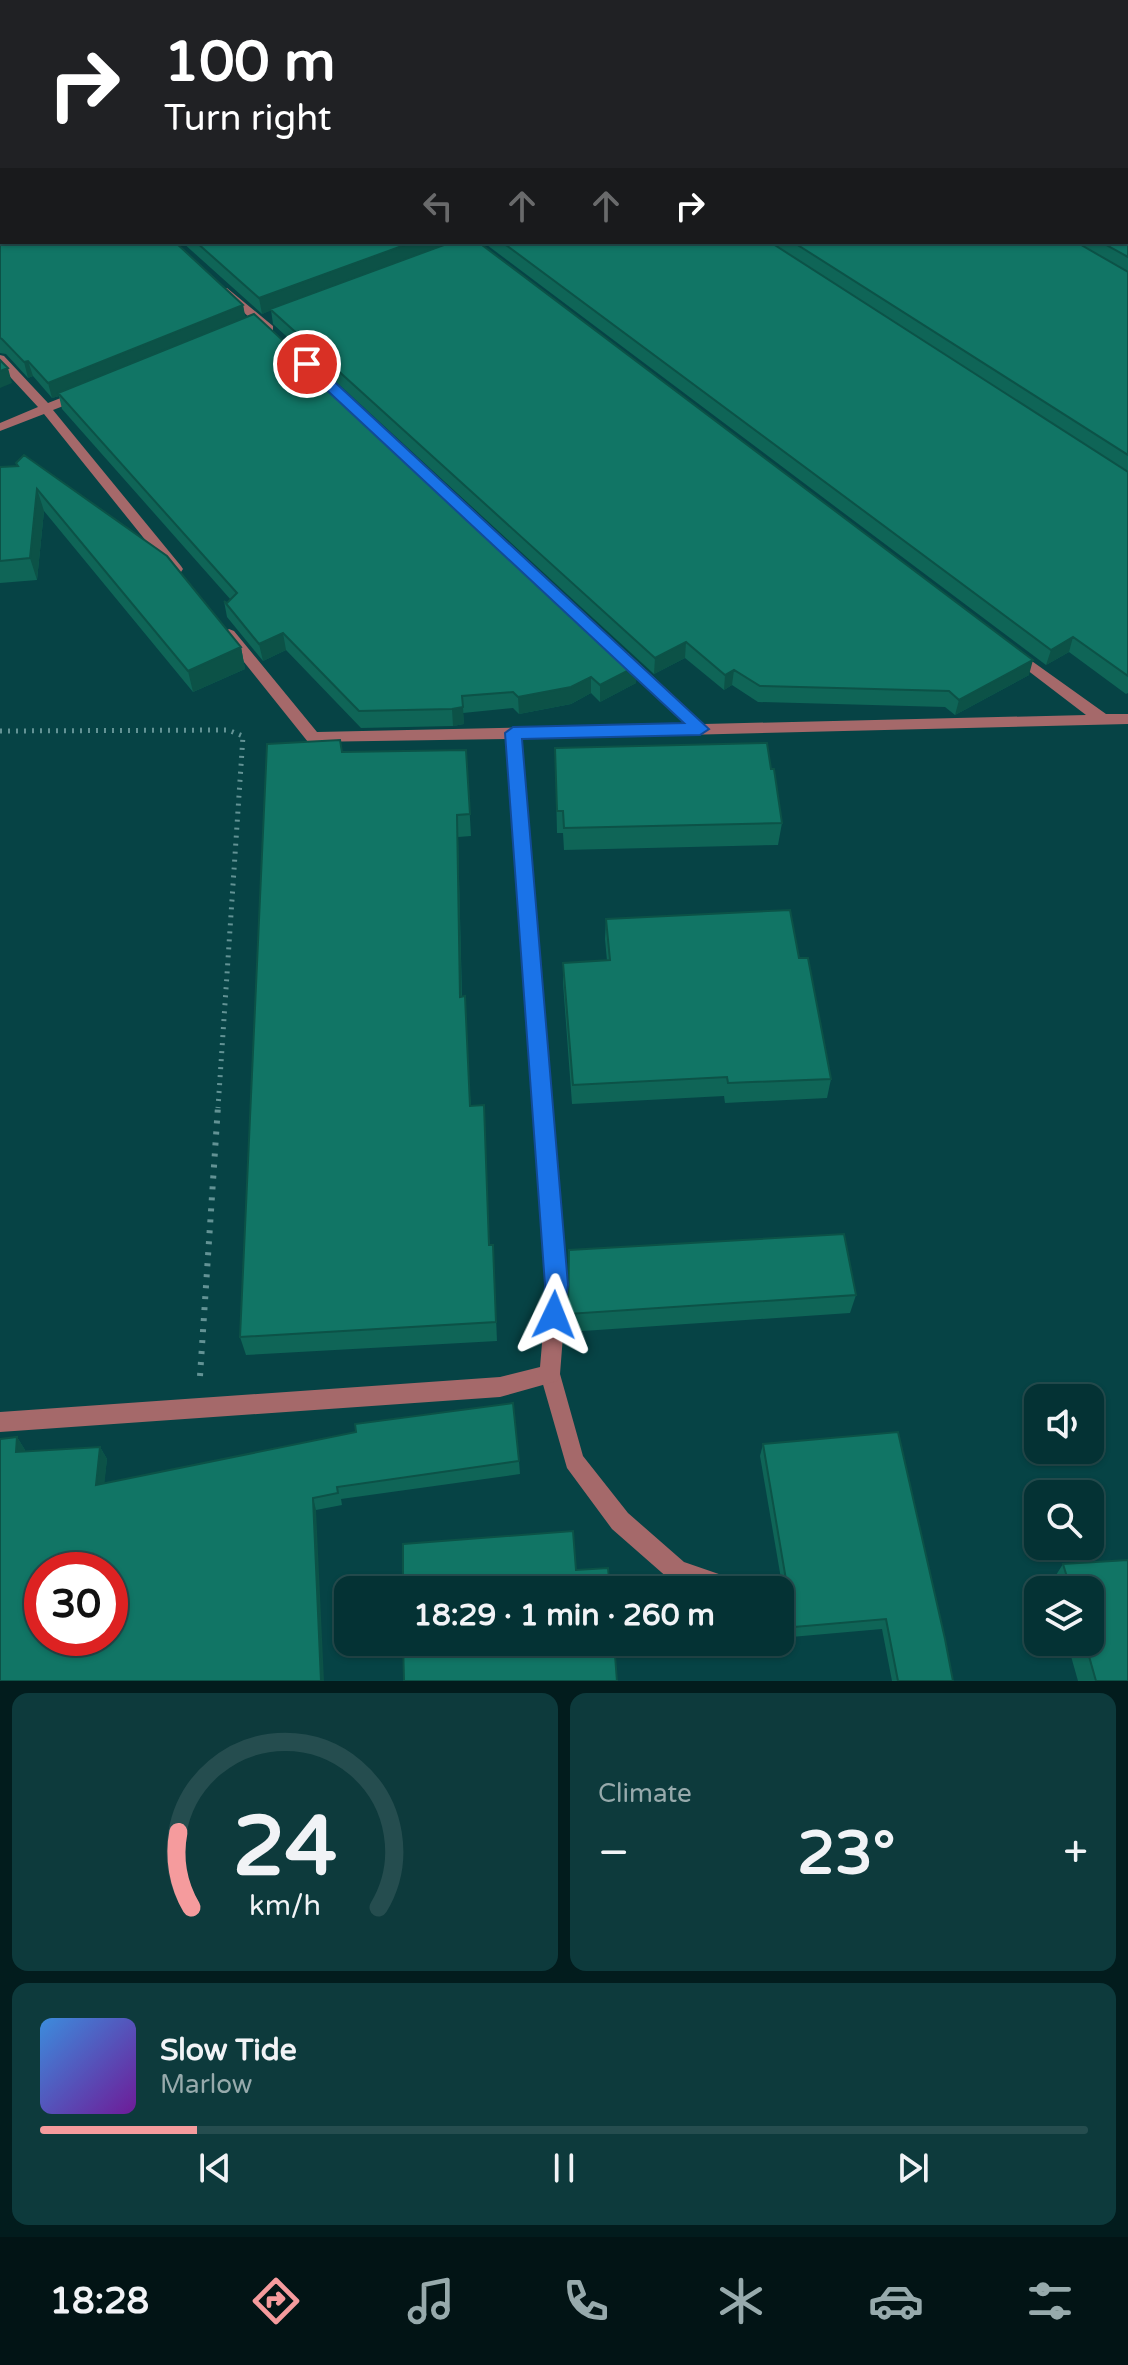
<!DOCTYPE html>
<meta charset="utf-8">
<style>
:root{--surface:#043234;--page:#0d3a3c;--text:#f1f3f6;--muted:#97aaac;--line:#254d4f;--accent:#f59b9d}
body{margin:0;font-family:"Varela Round",sans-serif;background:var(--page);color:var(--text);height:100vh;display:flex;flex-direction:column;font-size:30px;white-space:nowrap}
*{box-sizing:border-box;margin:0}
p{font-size:26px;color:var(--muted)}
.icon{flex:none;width:44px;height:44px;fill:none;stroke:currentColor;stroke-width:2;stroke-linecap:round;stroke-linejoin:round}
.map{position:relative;height:1681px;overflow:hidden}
.sheet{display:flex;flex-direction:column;gap:12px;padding:12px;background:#021c1d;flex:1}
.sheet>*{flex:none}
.guide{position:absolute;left:0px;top:0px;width:1128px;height:244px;box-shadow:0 2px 6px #0004,0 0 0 2px var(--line);background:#202124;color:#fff;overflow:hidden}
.buttons{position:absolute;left:1024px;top:1384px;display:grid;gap:16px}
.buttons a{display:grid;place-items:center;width:80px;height:80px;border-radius:16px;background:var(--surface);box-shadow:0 2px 6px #0004,0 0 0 2px var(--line);font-size:40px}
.speed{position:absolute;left:24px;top:1552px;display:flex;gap:16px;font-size:40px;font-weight:700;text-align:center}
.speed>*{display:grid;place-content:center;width:104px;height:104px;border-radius:50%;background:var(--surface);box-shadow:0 2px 6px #0004,0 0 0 2px var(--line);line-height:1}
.speed .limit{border:12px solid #d22;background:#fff;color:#111}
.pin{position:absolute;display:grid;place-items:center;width:68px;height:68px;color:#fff;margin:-34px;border:4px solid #fff;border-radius:50%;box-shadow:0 2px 8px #0007}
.me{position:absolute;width:88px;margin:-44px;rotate:2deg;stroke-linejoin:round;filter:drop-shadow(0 0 6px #0008)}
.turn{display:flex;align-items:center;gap:28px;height:168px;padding:0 32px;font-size:36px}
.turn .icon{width:104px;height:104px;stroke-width:2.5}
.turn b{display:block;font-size:56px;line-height:68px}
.lanes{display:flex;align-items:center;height:76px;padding:0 32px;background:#0003;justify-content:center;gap:40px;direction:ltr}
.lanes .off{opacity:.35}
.big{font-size:60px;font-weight:800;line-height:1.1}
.sheet .card{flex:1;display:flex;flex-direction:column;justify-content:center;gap:12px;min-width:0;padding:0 28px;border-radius:16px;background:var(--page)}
.sheet .dial{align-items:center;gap:0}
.dial svg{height:208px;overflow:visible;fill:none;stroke:var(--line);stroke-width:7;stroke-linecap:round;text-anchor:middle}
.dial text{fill:var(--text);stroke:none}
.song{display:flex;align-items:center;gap:24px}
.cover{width:96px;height:96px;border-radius:12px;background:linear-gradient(135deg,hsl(210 70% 55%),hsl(280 70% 35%))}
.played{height:8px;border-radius:4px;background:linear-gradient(90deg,var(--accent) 15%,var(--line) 15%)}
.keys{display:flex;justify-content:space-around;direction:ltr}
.heat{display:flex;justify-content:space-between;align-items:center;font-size:44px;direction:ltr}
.sheet .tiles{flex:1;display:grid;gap:12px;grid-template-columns:1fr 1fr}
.card:last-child{grid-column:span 2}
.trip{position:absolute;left:334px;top:1576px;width:460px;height:80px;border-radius:16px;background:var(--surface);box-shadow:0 2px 6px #0004,0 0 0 2px var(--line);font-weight:800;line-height:80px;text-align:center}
.dock{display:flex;height:128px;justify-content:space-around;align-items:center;background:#021415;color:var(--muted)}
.dock .icon{width:56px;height:56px}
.dock .selected{color:var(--accent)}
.dock b{font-size:36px;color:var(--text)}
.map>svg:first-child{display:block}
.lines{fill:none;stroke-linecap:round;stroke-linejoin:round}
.path-far1{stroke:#639395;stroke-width:5;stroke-dasharray:2 6;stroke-linecap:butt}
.path{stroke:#639395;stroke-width:6;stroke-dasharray:3 8;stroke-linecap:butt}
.service{fill:#a5696a;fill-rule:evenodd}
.minor{fill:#a5696a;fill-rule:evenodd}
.wall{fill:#0f6557}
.shaded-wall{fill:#0c5247}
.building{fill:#117565;stroke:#0c5247;stroke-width:2;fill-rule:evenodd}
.route{fill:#1a73e8;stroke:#114b97;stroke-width:2}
</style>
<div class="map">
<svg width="1128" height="1681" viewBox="0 0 1128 1681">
<rect width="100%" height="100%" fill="#064345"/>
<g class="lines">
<path class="path-far1" d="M0,731l228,-1 15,6 -25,372"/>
<path class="path" d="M200,1376l18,-270"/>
<path class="service" d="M550,1364l7,3 3,7 23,82 45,57 56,49 55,19 3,9h-41l-32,-11 -57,-50 -45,-61 -27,-94 3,-7z"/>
<path class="minor" d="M227,288l46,38v6h-8l-42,-39v-4z
M0,355l4,1 44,47 28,-11h8v6l-31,12 128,156 2,3 -2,3h-10l-127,-158 -44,17v-8l38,-16 -38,-41z
M229,629l5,2 83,101 368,-8 -67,-63 -2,-4 2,-4h10l76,71 382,-9 -76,-58 -2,-3 2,-3 5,-2 91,65h22v10l-607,15 46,546 -7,89 -3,7 -57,16 -500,35v-20l500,-35 40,-10 7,-82 -41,-546 -198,3 -84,-105 -2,-3z"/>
</g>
<path class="wall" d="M1128,0v693l-2,1 -57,-42 -23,13 -563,-423h643v-240z
M2,22v220l241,63 2,13 391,365 -36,19 -9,-9 -20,11 -52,10 -6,-6 -50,5 1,11 -11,2 -92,2 -75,-78 -23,11 -36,-44 -3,-16 3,2 4,-3 -169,-191 -3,-13 -7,2 -19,-22 -5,2 -22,-24 -6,-1v-330z
M182,242h296l551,433 -74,40 -10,-8 -187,-5 -26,-17 -8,5 -39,-32 -31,16 -381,-350 -2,-14 -9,4z
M16,463l225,184 4,22 -52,23 -149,-181 -7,69 -37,3v-116l17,-1z
M555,748l216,21 11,54 -4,22 -214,5 -1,-17h-6z
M466,750l5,86 -13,1 4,160 9,109 19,139h3l4,96 -251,14 -6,-18 102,-585z
M606,919l193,39 32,121 -4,19 -102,5 -1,-7 -152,8 -9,-121v-20l44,-2 -2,-22z
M569,1250l287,45 -6,18 -282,19z
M17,1437l8,13v2l75,-5 7,12 -3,24 415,-22 1,13 -179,25 1,6 -26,5 -316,171z
M763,1444l190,237h-61l-10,-52 -91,8 -31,-181z
M1128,1560v121h-50l-11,-39h23v-52h-37l-2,-7 12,-19z"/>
<path class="shaded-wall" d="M413,242h41l-192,72 -3,-16z
M243,305l3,15 -188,73 1,3 -7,2 -4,-15z
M28,361l5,15 -5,2 -4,-16z
M8,368l4,15 -12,5v-17z
M37,489l7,22 -7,69 -7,-22z
M283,633l3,17 -23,11 -4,-17z
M1073,637l-4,15 -23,13 5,-15z
M686,642l-1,16 -31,16 1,-16z
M241,647l4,22 -52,23 -5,-21z
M1033,660l-4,15 -74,40 4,-15z
M637,666l-1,17 -36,19v-17z
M734,670l-2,15 -8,5 1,-15z
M591,677v16l-20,11 -52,10 -1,-17z
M463,707l1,17 -11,2 -1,-17z
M457,815l1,22 4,181 -2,-21z
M17,1437l8,13 -2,15 -7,-13z
M100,1447l7,12 -4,38 -7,-12z
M313,1498l3,12 8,171h-3z"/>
<path class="building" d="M88,0h1040v257l-27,-15h25v-240h-1045z
M2,22v220h173l68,63 -195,78 -20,-22 -4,1 -22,-23 -2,-1v-257l1,-8 -1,-1v-49z
M196,242h217l-154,56z
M452,242h26l555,418 -74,40 -10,-9 -189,-5 -26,-16 -9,5 -39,-33 -31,16 -385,-349z
M502,242h268l358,230v204l-55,-39 -22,13z
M793,242h283l52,30v183z
M254,314l383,352 -37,19 -9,-8 -20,10 -53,10 -5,-5 -51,4 1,11 -11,2 -93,2 -76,-78 -24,11 -35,-43 3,2 10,-10 -179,-200z
M0,360l8,8 -8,3z
M24,455l143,101 74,91 -53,24 -151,-182 -7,69 -30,3v-94l18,-1 -2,-3z
M340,740l2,12 124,-2 4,64 -13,1 3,182 5,-1 5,110 14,-1 5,140h4l3,77 -256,15 27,-593z
M767,743l4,26h3l8,54 -218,5 -1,-17h-6l-2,-63z
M790,910l9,48h9l23,121 -103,4 -1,-6 -154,8 -10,-122 47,-3 -4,-41z
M844,1234l12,61 -288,19 1,-64z
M513,1403l6,58 -182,26 1,6 -25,5 8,183h-321v-242l17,-2 -1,15 84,-5 -4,38 260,-53 -1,-8zM42,1570h68v68h-68z
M898,1432l47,207 8,42h-55l-12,-62 -92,8 -31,-183z
M573,1531l3,39 32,-2 2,22h-207v-46z
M1128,1560v121h-32l-11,-39h5v-52h-19l-8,-26z
M403,1642h211l3,39h-213z"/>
<path class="route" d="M307,360l5,1 397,368 -9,6 -178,4 46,546 -6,37 -8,3 -8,-3 -3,-7 2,-30 -40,-552 8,-6 171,-4 -382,-356 -2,-3z"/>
</svg>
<div class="buttons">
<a><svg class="icon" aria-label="sound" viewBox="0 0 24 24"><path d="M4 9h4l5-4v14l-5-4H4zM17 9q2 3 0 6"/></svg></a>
<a><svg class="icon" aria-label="search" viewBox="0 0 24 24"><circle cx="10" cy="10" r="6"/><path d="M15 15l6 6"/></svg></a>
<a><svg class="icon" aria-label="layers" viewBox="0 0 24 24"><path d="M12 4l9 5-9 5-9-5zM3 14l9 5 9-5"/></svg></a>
</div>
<div class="speed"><div class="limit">30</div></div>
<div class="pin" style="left:307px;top:364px;background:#d93025"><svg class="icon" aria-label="arrive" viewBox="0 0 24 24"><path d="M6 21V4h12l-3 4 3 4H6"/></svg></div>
<svg class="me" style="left:554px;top:1315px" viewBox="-20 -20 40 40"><path d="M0-17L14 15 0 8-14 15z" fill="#1a73e8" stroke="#fff" stroke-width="4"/></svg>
<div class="trip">18:29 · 1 min · 260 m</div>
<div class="guide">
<div class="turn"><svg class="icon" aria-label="right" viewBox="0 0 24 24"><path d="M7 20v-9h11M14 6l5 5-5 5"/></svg><div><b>100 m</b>Turn right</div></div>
<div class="lanes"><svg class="icon off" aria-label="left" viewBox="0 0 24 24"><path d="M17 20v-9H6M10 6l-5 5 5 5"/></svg><svg class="icon off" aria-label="ahead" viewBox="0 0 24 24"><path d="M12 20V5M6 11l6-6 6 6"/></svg><svg class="icon off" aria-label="ahead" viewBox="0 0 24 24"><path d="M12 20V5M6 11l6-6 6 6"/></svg><svg class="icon" aria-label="right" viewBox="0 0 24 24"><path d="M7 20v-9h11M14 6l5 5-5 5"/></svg></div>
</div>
</div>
<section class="sheet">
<div class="tiles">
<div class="card dial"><svg viewBox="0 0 100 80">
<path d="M14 69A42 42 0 1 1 86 69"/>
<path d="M14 69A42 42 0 0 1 9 40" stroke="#f59b9d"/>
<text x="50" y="56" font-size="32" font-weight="700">24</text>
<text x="50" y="72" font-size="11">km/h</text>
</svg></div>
<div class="card"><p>Climate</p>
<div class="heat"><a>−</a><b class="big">23°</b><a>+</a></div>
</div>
<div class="card">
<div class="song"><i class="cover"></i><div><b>Slow Tide</b><p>Marlow</p></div></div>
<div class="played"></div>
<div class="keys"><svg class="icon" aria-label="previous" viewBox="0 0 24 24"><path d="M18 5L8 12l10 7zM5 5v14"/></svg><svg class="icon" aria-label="pause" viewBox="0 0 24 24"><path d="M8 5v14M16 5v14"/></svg><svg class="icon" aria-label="next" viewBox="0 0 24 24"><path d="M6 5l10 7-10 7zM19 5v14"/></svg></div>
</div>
</div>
</section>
<nav class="dock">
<b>18:28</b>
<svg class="icon selected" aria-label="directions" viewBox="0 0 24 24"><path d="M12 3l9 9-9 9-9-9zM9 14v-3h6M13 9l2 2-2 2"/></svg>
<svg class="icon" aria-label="music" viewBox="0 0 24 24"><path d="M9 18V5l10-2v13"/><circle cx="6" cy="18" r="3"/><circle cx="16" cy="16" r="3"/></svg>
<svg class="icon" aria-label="phone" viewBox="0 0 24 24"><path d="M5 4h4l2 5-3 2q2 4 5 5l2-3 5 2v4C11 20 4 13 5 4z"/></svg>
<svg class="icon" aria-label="climate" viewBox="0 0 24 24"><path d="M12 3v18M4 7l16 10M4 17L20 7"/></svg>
<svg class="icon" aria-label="car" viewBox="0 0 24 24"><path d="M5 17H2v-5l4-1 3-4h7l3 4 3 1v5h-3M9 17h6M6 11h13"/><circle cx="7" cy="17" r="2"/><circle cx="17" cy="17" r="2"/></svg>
<svg class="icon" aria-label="filters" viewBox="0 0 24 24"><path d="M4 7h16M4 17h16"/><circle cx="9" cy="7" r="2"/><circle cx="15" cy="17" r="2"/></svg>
</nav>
